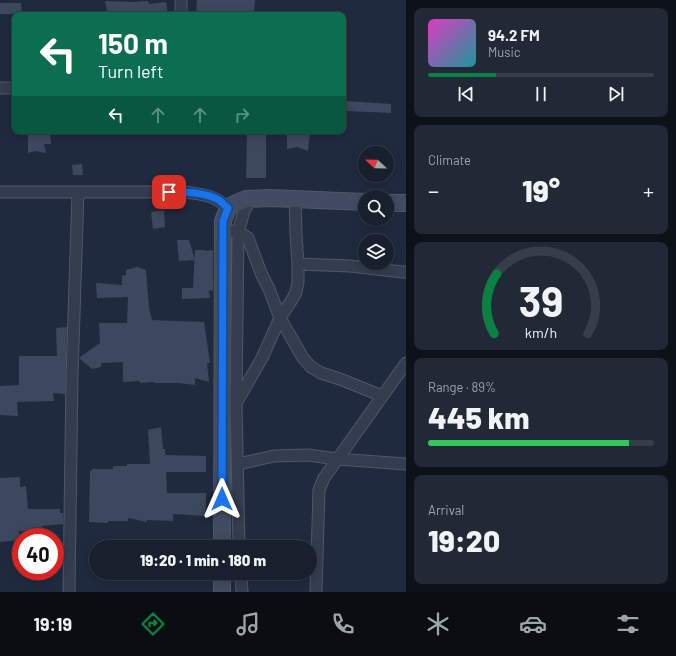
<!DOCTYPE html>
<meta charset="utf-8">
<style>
:root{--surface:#18202e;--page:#212836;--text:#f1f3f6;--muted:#9fa3aa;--line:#363e4a;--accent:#0b8043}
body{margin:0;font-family:Barlow,sans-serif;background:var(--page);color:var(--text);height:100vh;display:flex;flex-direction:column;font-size:15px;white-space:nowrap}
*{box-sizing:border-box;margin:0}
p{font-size:13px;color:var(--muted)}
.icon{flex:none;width:22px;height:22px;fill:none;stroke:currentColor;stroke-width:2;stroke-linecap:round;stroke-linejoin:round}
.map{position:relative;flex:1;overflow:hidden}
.drawer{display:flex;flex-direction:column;gap:8px;padding:8px;background:#0d1219;width:270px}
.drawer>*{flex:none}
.top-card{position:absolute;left:12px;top:12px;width:334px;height:122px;border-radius:8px;box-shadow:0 2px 10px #0003,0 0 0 1px var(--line);background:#0b6e4f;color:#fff;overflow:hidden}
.needle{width:26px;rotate:292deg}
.controls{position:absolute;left:358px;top:146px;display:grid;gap:8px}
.controls a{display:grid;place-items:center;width:36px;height:36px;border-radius:50%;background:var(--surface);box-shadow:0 2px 10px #0003,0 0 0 1px var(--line);font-size:20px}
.speed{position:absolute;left:12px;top:528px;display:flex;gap:8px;font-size:20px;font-weight:700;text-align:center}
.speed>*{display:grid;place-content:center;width:52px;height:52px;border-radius:50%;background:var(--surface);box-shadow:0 2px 10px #0003,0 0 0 1px var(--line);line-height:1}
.speed .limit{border:6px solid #d22;background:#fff;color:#111}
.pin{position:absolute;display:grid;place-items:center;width:34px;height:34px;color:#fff;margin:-17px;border-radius:8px;box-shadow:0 2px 6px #0006}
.me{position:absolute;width:44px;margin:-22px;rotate:0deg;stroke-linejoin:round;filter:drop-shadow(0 0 3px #0008)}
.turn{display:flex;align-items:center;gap:14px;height:84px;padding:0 20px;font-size:18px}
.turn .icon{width:52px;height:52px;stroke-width:2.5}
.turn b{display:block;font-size:28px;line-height:34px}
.lanes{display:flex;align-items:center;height:38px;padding:0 20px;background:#0003;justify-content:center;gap:20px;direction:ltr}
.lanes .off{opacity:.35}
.big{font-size:30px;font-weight:800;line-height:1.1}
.drawer .widget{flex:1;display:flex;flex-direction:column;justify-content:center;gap:6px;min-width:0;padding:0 14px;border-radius:8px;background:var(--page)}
.drawer .dial{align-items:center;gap:0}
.dial svg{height:104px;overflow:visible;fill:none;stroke:var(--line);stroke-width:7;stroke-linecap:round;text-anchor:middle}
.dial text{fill:var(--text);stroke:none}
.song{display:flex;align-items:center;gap:12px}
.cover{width:48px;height:48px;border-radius:6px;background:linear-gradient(135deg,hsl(310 70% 55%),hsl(180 70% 35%))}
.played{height:4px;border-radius:2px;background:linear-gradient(90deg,var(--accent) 30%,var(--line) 30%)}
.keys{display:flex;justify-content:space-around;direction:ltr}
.heat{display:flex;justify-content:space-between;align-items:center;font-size:22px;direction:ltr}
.charge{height:6px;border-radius:3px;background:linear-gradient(90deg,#34c759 89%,var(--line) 0)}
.trip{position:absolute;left:89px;top:540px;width:228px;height:40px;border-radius:20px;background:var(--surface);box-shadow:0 2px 10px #0003,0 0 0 1px var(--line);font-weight:800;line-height:40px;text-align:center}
.dock{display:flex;height:64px;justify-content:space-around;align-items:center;background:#0a0d12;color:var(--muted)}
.dock .icon{width:28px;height:28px}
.dock .on{color:var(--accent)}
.dock b{font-size:18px;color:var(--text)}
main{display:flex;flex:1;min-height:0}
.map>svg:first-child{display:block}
.building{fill:#3c485d}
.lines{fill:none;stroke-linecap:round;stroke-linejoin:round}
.street-casing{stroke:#505768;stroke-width:13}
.secondary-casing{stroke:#505768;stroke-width:18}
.street{stroke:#343d4e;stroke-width:11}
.secondary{stroke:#424b61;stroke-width:16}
.route-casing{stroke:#114b97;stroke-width:10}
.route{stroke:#1a73e8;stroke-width:7}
</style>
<main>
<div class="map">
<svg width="406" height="592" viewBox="0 0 406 592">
<rect width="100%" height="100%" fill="#202a3e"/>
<path class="building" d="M197,0h58l-1,15 -58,-1z
M105,1l28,1 14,-1 1,1h1v2l17,-2 2,13h-30v-4h-31z
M0,3h21l1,11h-22z
M345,101l46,3v9l-44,-2z
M28,131h22l1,13h-7l2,9 -11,-2 -7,2z
M287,131h23l-2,20 -11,-4 -10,2z
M247,133h19v45h-20z
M82,164l1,11h-10l-1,-10z
M164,210l1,17 -12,2 -2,-17z
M177,240h12l6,20 -16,1z
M195,250h10l1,1 7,-1v41l-4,-1 1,8 -28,1v-11h11z
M137,267l9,3 3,38 3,12 52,2 6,41h-3l2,19 -14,-4v7l-17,-2h-24v-1l-14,1 -1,-2 -16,1v-20l-22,1v4l-9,2 -12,-10v-2l20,-14 -1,-20h28l1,-26 -31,1 -1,-15 26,2v-9l4,-1v-5z
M67,327l-2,67 -12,-1 1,8 -37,1 1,14 -18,-1v-29l19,-1v-29h38l-1,-28z
M161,427l2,22h2v6l41,1v16h-40l1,21h39v23l-33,-2v7l-26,-1v2l-19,-4v3h-20v2l-19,-1 1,-51h2v-2h21v-3h14v-2h23l-2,-34z
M20,477v10l6,-1 2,23h32v4h3v11l-21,2 1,4 -24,1v9l-19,2v-64z"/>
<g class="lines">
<defs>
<path id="street" d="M181,0v15
M0,88h15
M0,192h185c20,3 27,2 43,16
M223,230c9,1 17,2 25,8l13,35 8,16 11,29 23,40 8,9 10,6 19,6 42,17
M298,264l52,2 52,6h4
M236,402l2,-169 6,-22 7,-12
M238,464l36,-8 34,-1 29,4 69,5
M239,547l-3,-144 26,-45 18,-40 13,-20 3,-6 2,-10v-18l-2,-31 -1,-34
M241,573l1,19
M69,592l3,-216 6,-184
M316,592l3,-102 5,-12 82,-115"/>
<path id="secondary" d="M387,203h19
M222,547l1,-326 5,-13 6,-4 12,-5 23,-1 96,4
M222,592v-19"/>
</defs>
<use href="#street" class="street-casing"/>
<use href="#secondary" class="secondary-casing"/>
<use href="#street" class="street"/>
<use href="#secondary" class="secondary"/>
</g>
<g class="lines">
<defs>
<path id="route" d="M169,192c16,0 36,0 50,8 3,2 6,6 9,8l-5,13 -1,278"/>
</defs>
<use href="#route" class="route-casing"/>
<use href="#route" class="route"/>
</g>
</svg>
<div class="controls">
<a><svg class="needle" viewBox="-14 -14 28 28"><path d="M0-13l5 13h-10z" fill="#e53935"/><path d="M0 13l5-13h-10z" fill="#9fa3aa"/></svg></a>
<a><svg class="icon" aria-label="search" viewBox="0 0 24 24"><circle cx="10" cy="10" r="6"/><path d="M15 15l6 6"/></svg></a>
<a><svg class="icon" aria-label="layers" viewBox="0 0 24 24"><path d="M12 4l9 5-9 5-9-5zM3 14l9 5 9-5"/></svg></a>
</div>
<div class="speed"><div class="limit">40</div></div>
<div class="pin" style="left:169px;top:192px;background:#d93025"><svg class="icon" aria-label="arrive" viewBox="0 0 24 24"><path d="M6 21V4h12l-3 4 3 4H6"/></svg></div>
<svg class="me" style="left:222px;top:499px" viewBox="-20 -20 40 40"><path d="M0-17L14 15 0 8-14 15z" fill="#1a73e8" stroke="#fff" stroke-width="4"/></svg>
<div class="trip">19:20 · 1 min · 180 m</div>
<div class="top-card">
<div class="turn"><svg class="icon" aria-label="left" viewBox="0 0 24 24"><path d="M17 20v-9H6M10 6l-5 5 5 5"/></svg><div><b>150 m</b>Turn left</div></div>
<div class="lanes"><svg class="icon" aria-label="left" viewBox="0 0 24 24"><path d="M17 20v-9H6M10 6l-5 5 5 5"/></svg><svg class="icon off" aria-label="ahead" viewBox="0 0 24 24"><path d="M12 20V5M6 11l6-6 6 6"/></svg><svg class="icon off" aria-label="ahead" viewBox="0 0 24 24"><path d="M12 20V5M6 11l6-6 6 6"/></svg><svg class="icon off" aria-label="right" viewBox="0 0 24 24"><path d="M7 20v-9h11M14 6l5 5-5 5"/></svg></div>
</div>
</div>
<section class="drawer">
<div class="widget">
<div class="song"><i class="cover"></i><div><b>94.2 FM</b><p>Music</p></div></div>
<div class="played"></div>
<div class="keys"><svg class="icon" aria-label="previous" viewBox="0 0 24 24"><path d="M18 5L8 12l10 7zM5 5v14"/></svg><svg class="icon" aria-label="pause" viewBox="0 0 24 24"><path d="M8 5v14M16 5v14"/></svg><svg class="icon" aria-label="next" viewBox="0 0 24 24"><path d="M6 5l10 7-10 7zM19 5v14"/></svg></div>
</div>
<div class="widget"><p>Climate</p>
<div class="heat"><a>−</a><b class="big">19°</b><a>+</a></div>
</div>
<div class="widget dial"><svg viewBox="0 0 100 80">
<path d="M14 69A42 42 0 1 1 86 69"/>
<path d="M14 69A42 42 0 0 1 16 23" stroke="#0b8043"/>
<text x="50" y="56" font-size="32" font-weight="700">39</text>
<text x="50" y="72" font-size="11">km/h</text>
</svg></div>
<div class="widget"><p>Range · 89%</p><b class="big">445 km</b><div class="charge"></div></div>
<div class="widget"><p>Arrival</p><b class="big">19:20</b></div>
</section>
</main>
<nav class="dock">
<b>19:19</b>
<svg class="icon on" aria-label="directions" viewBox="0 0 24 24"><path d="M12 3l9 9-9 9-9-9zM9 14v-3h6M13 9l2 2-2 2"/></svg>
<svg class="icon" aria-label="music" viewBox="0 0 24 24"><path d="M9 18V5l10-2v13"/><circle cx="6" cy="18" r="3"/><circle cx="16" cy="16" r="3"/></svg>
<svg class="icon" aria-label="phone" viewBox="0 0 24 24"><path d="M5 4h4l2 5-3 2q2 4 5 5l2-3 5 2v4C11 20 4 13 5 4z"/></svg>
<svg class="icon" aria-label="climate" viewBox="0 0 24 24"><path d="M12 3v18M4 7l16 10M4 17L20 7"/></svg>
<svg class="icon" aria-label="car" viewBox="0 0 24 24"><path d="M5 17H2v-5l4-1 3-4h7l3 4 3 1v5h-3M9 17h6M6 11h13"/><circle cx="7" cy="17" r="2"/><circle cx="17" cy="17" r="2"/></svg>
<svg class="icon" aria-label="filters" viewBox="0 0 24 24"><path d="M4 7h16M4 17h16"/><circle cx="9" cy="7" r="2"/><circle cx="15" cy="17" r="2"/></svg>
</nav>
